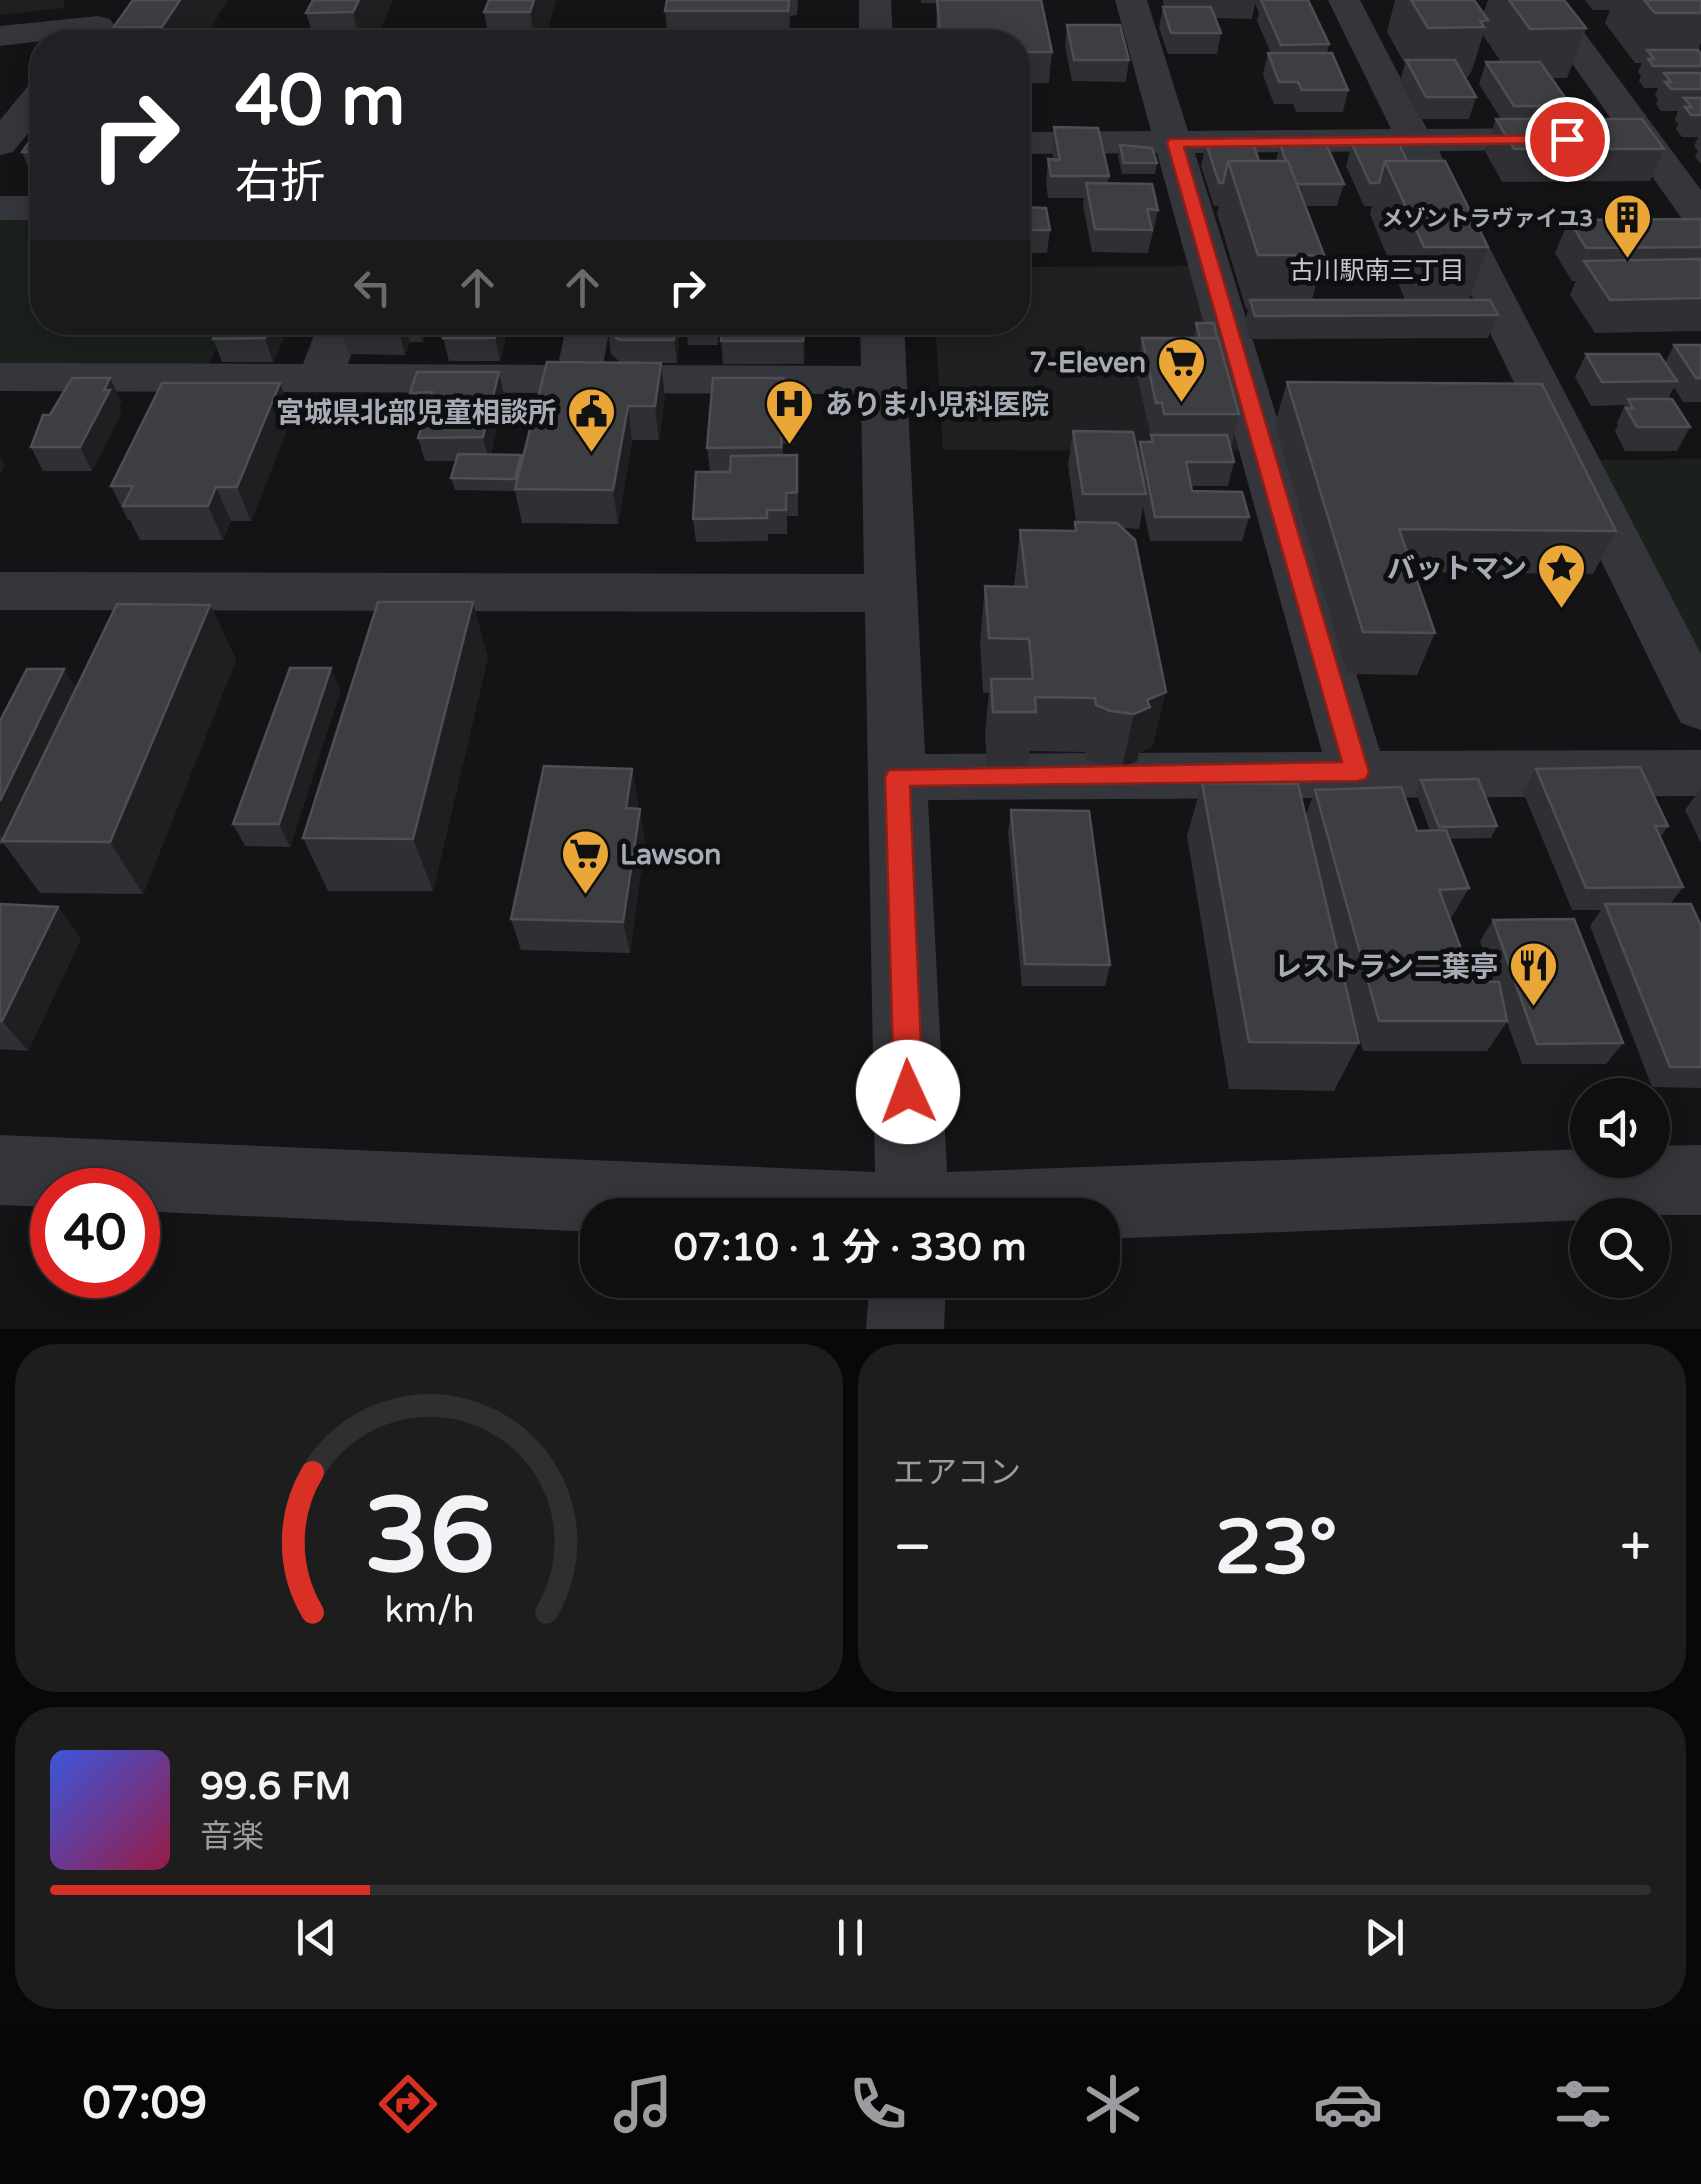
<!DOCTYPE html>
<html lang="ja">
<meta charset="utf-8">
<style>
:root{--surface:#0f0f10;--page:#1d1d1e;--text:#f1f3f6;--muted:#9b9c9f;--line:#2f2f30;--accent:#d93025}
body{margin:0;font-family:"Varela Round","Noto Sans JP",sans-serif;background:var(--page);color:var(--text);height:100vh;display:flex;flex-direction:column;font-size:38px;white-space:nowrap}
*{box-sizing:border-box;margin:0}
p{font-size:32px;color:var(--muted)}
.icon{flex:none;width:55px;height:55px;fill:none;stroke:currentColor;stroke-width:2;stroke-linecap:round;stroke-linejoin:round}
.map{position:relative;height:1329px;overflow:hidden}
.drawer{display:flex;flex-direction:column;gap:15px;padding:15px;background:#080809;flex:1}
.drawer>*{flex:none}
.guide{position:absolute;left:30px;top:30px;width:1000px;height:305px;border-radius:40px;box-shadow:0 5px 25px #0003,0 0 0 2px var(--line);background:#202124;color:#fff;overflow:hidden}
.buttons{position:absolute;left:1570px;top:1078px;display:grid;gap:20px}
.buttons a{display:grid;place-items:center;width:100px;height:100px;border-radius:50%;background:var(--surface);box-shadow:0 5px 25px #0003,0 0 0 2px var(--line);font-size:50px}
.speed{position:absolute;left:30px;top:1168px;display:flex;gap:20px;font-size:50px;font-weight:700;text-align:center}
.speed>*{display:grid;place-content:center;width:130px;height:130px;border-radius:50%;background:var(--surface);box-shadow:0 5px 25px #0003,0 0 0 2px var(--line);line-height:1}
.speed .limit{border:15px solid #d22;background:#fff;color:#111}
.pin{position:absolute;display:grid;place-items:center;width:85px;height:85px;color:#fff;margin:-42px;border:5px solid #fff;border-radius:50%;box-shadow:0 2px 10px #0007}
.me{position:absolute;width:110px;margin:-55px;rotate:358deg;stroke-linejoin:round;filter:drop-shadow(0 0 8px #0008)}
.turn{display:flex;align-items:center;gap:35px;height:210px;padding:0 40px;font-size:45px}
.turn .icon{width:130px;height:130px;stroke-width:2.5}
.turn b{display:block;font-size:70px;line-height:85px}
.lanes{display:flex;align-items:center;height:95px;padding:0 40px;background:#0003;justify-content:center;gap:50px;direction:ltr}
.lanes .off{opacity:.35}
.big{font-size:75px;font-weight:700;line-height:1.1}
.drawer .tile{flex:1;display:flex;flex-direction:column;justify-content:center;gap:15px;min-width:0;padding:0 35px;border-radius:40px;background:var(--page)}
.drawer .dial{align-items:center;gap:0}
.dial svg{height:260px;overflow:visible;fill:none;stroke:var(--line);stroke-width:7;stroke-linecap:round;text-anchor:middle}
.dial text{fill:var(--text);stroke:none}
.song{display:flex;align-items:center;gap:30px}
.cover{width:120px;height:120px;border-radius:15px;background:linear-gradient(135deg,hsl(230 70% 55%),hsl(340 70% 35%))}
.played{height:10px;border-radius:5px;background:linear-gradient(90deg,var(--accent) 20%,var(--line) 20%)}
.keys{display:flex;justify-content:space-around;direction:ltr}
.heat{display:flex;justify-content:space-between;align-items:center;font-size:55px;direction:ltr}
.drawer .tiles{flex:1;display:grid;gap:15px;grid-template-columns:1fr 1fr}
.tile:last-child{grid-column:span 2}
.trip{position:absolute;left:580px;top:1198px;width:540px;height:100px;border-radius:40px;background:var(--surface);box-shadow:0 5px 25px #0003,0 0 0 2px var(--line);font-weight:700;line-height:100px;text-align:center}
.dock{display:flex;height:160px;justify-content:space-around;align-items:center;background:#060606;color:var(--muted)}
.dock .icon{width:70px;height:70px}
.dock .selected{color:var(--accent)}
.dock b{font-size:45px;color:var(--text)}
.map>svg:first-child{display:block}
.built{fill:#202023}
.green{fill:#1a201b}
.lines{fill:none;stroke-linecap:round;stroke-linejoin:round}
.minor{fill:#35363b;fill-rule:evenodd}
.wall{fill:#303034}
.shaded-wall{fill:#1f1f22}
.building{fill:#3d3e42;stroke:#4d4f54;stroke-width:2.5}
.route{fill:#d93025;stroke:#8d1f18;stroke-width:2.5}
.labels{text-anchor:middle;stroke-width:10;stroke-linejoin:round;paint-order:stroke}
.far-poi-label{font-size:22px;font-weight:bold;fill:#a6acb5;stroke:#0f0f11;text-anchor:end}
.far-neighbourhood-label{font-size:25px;fill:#c7cad2;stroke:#0f0f11}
.poi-label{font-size:28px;font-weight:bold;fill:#a6acb5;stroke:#0f0f11;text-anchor:end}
</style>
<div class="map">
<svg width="1701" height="1329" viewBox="0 0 1701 1329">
<rect width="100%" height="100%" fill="#141416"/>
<path class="built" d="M1195,266l51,185 -303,-1 -8,-127 83,-1v-55z"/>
<path class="green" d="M0,218h42v104l187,1 -21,43h-208z
M1701,459v233l-117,-232z"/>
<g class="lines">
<path class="minor" d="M859,0h32l2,42h-34z
M1115,0h32l41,131 203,-2 -63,-129h32l67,129 137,-1 13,3 6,8 -6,8 -13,3 -125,1 262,503v76l-20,-7 -8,-15 -272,-557 -206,2 185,598 321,-1v46l-773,4 19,372 641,-23v11h64v-14l49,-1v70h-113v5l-486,19v-24h-504v17l-460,-21v-21h-86v17l-52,-2v-70l875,37 -10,-560 -865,-2v-38l864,2 -3,-180 -861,-3v-28l303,1 16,-42h44l-15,42 210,1 9,-43h44l-8,43 258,1 -1,-44h44l21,432 397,-2 -165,-599 -139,1v-22l133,-1z
M1527,0h33l141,190v40l-14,-4z
M98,16l12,3 5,7 -5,7 -110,13v-20z
M42,82v34l-29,36 -13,3v-35l29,-35z
M0,196h42v24h-42z
M870,1280h76l-2,49h-78z"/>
</g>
<path class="wall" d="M228,0l-27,42h-100l14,-11 -2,-3z
M313,0h80l-19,42h-59l-9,-29z
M489,0h67l-12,42h-54l-6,-30z
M667,0h131l-1,15 -7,1 -1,26h-121l-3,-31z
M921,0h120l11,52 -3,31h-31v-41h-81l-1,-13 1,-26h-16z
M1163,0h145l21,44 -2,9 21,37 -5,22h-47l-3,-8h-19l-11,-29 5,-22h3l-14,-32 2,-8 -4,-9 -3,15 -37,-1 6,15 -4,21h-49l-9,-26 4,-21h1z
M1395,0h79l9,14 5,-14h76l22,28 -19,50h-16l20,28 -5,13 98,30 -14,32 -148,1 -17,-31 11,-32h5l-22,-35 7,-22h15l-18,-27 -11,35 -4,7h-3l11,20 -7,22h-50l-19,-38 5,-17 -18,-32z
M1585,0h116v43l-3,7 3,4v110l-6,-7 3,-6 -4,-5 4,-9h-16l-6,-8 2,-5 -3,-4 3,-9h-17l-5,-7 2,-5 -3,-4 3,-7h-14l-5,-7 2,-5 -3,-4 4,-9h-7l-30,-40 5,-13h-17z
M1067,25l62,35 -3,22 -54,-1 -7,-35z
M42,124v74l-20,-46z
M1054,127l55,49 -1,7 50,27 -10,43 -56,-1 -9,-46 1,-8h-36l-2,-16 2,-23h5l-1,-9z
M1206,143l53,18h17l4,-17 64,40 -7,22h-31l18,49 -12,45h93l-35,-86 2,-8h-8l-18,-40 6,-22 55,17 81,86 -19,53 29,15 -10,23 -238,1 -5,-15 3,-15h-2l-29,-96 2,-7h-5l-13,-40z
M1120,145l37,18 -2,11h-33l-4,-18z
M1018,207l32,23 -3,23h-29z
M1701,219v112l-106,2 -25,-38 6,-14h-4l-17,-28 14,-33z
M221,322h70l-18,40h-51l-9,-23z
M345,322h85l-7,20h-13l-5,13 -56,-1 -7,-23z
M448,322h72l-4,15h-10l-6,24h-51l-6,-23z
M609,322h111l-2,23h-30l-1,-8h-8l-2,26h-16l4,34 -6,43h-27l-14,84 -96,-1 -7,-32 -60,-1 -4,-12 5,-17h-31l-7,-23 7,-22h-8l-7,-23 7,-21 87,23 -13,59 30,1 1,5 99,-97 -10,-9 -3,-23z
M723,322h82l-1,42h-81l-2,-23z
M1196,323l43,91 -8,34 3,14 -6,24h-37l1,5 57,26 -7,24h-92l-7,-34 -4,22 -16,-1 30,218 -14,7 -2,8 -15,7 -23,-3 -14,-6v-7l-55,-1 -2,15h-41l-2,-33 4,-40h-6l-3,-52 5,-55 29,1 6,-57 54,1 1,-9h1l-8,-57 5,-34 64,23 3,-12h10l1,-5 -15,-66 6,-33h52z
M1674,345h27v57h-18l-9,-15 -6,12 22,28 -13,24h-52l-10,-20 3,-6 -1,-2 8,-18 -34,1 -16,-29 11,-23 79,9z
M110,378l11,24 -3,6 3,6 -29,57h-49l-12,-24 19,-32z
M1287,382l329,149 -23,43 -179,-2 21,61 -18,42 -70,-1 -72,-250z
M784,406h10v38h-11v11l15,24v37h-11v18h-19v7l-72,1 -3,-23 17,-48 -3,-23z
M292,417l-41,104h-20l-8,19h-83l-10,-20h-2l-17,-34z
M210,605l26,55 -93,234 -103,-1 -36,-49h-4v-123l64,-52 12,20z
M488,657l-55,234h-105l-25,-53z
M331,668l9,24 -50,155 -45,-1 -12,-22z
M632,769l6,33 -1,7 8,32 -15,112 -109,-3 -10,-31z
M1536,769l132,57 -8,12 23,49 -13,17 31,22v162l-49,-1 -62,-161 11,-16h-29l-49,-118z
M1421,780l76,46 -6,12 -41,1 19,49 -19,32 23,61 21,1 -14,-41 13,-21 130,123 -17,21h-84l-15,-42 -20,29h-124l-18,-69 14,61 -25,48 -105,-2 -42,-253 15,-53 104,32 9,-25 102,41h13l-14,-39z
M1701,788v55l-16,-33z
M1011,810l99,155 -5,21h-83l-14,-153z
M0,904l58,3 23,32 -53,112 -28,-2z"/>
<path class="shaded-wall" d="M0,0h65l-2,8 -63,7z
M180,0h48l-27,42h-34l-5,-15z
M359,0h34l-19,42h-14l-7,-30z
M534,0h22l-12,42h-9l-5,-30z
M158,31l5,11h-12z
M272,322h19l-18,40 -8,-24z
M402,322h3l5,20 -5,13 -6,-24z
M417,322h13l-7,20z
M499,322h4l3,15 -6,24 -5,-23z
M513,322h7l-4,15z
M676,322l3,19 -2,22 -3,-23z
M716,322h4l-2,23z
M804,322h1l-1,42 -1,-23z
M0,335l5,9 -5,8z
M661,363l4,34 -6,43 -4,-34z
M499,372l5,23 -15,66 -6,-24z
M110,378l11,24 -3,6 3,6 -29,57 -12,-24 24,-57z
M280,383l12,34 -41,104 -14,-34z
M628,406l4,34 -14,84 -5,-34z
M0,455l5,10 -5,9z
M216,487l15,34 -8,19 -15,-34z
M473,602l15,55 -55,234 -20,-52z
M210,605l26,55 -93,234 -33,-52z
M331,668l9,24 -50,155 -11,-23z
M64,669l14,24 -74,148 -4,-6v-34z
M1166,692l-13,54 -14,7 -2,8 -15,7 12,-54 13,-14z
M632,769l6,33 -6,39 -6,-33z
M640,809l5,32 -15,112 -7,-31z
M58,907l23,32 -53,112 -26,-30z"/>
<path class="building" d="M133,0h47l-18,27 -49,1z
M313,0h46l-6,12 -47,1z
M489,0h45l-4,12h-46z
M667,0h122l-1,11h-123z
M937,0h104l11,52h-34v-10h-77z
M1261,0h47l21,44 -48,1z
M1411,0h63l14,20 -8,1 4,6 -56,1z
M1509,0h55l22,28 -56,1z
M1644,0h57v13h-46z
M1163,7h48l10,26h-50z
M1067,25h53l9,35h-55z
M110,31h48l-7,11h-50z
M1647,50h51l3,4v12h-48l-5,-7h6z
M1268,53h64l16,37h-46l-4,-8h-19z
M1406,60h49l21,37h-50z
M1486,62h54l31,44h-57z
M1664,73h37v16h-30l-6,-7h6z
M1684,98h17v17h-10l-6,-8h7z
M1496,119h146l22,30h-150z
M42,124v28h-20z
M1054,127l44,1 11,48h-58l-3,-17 12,1z
M1206,143h47l6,18h-31l-5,22h-4z
M1280,144h46l18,40h-47l-9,-23h-2z
M1352,144h47l8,17h-22l-6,22h-9z
M1120,145l32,3 5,15h-33z
M1228,161h60l36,94h-66z
M1385,161h60l43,86h-64z
M1086,183l66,1 6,26 -11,-1 5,21 -57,-1z
M1018,207l28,1 4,22h-32z
M1701,219v28l-115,1 -17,-28z
M1701,259v39l-91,2 -26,-39z
M1250,300h240l8,15 -243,1z
M221,322h51l-7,16 -52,1z
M345,322h57l-3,9h-57z
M448,322h51l-4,16h-52z
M609,322h67l-2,18h-55l-11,-9z
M723,322h81l-1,19h-82z
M1196,323h18l3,15h-17z
M1142,338h76l21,76h-75l-2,-11h-6z
M1674,345h27v33h-5z
M1586,354h73l18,27 -75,1z
M547,362l114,1 -6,43h-27l-15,84 -98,-1z
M417,372h82l-16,65 -65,1 14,-46 -22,1z
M72,378h38l-6,12h6l-30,57h-49l12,-32h7z
M713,378h71l-1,28h11v14h-12l-1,27 -74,1z
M1287,382l255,2 74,147 -217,-2 36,104 -72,-1z
M162,383h118l-43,104h-21l-8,19h-85l10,-20h-22z
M1628,399h44l18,28h-53l-11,-19h7z
M1073,431l60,1 13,62h-63z
M1151,435h76l7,27h-48l6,29 50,1 7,25h-94l-15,-75h13z
M458,454l63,1 -6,24 -64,-1z
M797,455v37l-11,1v17h-19v8l-74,1 3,-47h34l1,-16z
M1075,522l42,1 18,17 31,152 -19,8 3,7 -16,7 -24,-3 -14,-6 -1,-7 -60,-1 1,15h-43l-2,-33h42l-4,-40 -40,-1 -4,-52 42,1 -7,-57 56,1z
M378,602h95l-60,237 -110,-1z
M117,604l93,1 -100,237 -108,-1z
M290,668h41l-52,156h-46z
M27,669h37l-64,132v-80z
M544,766l88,3 -6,39 14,1 -17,113 -112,-3z
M1640,767l28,59h-13l28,61 -97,1 -50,-119z
M1478,779l19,47 -58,1 -18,-47z
M1202,783l96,1 61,259 -110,-1z
M1401,787l16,44 29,-1 23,58 -30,2 34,91 26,1 8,39h-128l-64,-231z
M1011,810l78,1 21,154 -85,-1z
M0,904l58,3 -56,114h-2z
M1605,904h86l10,22v141h-31z
M1574,919l49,124 -86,1 -44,-124z"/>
<path class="route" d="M1567,135l5,1v7l-388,4 185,625 -3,7 -9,2 -447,5 13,306 -4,10 -11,3 -10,-3 -4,-10 -9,-315 4,-7 453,-8 -175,-619 2,-4z"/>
<defs>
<symbol id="building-pin" viewBox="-11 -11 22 30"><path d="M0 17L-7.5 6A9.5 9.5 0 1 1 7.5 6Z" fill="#eaa738" stroke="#0f0f11"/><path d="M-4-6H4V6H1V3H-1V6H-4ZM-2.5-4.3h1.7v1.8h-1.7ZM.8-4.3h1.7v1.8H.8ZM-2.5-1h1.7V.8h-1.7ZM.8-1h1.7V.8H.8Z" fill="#111"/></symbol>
<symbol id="supermarket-pin" viewBox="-11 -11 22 30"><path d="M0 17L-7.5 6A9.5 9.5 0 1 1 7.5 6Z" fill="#eaa738" stroke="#0f0f11"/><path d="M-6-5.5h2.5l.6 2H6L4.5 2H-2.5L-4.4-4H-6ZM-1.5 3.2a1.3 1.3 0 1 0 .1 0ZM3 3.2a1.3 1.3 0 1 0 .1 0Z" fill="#111"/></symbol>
<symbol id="hospital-pin" viewBox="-11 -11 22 30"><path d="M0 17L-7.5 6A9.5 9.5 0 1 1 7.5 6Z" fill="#eaa738" stroke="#0f0f11"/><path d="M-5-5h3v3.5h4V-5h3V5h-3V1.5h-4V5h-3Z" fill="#111"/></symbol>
<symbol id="civic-pin" viewBox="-11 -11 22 30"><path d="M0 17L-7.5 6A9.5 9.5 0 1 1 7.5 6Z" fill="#eaa738" stroke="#0f0f11"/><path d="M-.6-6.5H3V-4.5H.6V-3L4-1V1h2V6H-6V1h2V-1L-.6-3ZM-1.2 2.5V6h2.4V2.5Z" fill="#111"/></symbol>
<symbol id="sight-pin" viewBox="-11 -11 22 30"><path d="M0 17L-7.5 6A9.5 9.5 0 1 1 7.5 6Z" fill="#eaa738" stroke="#0f0f11"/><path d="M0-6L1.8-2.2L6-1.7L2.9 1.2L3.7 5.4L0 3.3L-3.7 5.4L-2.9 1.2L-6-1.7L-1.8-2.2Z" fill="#111"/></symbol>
<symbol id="restaurant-pin" viewBox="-11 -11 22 30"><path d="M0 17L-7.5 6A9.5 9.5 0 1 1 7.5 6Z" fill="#eaa738" stroke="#0f0f11"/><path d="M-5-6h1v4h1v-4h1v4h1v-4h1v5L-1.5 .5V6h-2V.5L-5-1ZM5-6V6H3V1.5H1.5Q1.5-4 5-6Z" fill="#111"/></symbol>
</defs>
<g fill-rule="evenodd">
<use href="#building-pin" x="1600" y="190" width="55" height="75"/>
<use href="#supermarket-pin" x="1154" y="334" width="55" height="75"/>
<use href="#hospital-pin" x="762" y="376" width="55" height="75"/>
<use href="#civic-pin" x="564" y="384" width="55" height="75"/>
<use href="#sight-pin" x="1534" y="540" width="55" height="75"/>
<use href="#supermarket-pin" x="558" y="826" width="55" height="75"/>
<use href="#restaurant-pin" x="1506" y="938" width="55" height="75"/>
</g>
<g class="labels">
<g class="far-poi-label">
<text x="1593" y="226">メゾントラヴァイユ3</text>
</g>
<g class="far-neighbourhood-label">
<text x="1377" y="279">古川駅南三丁目</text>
</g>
<g class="poi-label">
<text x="1146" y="372">7-Eleven</text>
<text x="825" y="414" text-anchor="start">ありま小児科医院</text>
<text x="556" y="422">宮城県北部児童相談所</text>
<text x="1527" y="578">バットマン</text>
<text x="620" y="864" text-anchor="start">Lawson</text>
<text x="1498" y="976">レストラン二葉亭</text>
</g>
</g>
</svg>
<div class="buttons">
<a><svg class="icon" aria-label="sound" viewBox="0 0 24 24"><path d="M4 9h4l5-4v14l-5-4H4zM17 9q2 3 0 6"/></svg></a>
<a><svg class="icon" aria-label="search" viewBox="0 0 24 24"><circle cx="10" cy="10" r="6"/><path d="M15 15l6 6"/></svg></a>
</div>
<div class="speed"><div class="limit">40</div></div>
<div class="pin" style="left:1567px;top:139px;background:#d93025"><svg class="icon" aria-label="arrive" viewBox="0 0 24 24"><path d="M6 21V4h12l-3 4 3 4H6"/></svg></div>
<svg class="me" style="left:908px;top:1092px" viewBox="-20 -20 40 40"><circle r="19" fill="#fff"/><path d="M0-13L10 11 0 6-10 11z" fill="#d93025"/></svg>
<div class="trip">07:10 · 1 分 · 330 m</div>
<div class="guide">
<div class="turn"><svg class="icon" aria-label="right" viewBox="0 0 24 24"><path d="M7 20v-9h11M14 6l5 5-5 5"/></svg><div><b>40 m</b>右折</div></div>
<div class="lanes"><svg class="icon off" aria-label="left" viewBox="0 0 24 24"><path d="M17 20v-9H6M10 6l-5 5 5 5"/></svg><svg class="icon off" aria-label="ahead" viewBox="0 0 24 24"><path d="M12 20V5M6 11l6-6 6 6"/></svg><svg class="icon off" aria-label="ahead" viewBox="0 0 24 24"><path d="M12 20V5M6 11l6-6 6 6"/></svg><svg class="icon" aria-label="right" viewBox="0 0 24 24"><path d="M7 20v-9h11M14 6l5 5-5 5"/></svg></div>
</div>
</div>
<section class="drawer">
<div class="tiles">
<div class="tile dial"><svg viewBox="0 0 100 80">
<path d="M14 69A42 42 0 1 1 86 69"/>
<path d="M14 69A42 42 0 0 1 14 26" stroke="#d93025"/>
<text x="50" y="56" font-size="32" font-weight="700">36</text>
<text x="50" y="72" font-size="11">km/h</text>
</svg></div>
<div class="tile"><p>エアコン</p>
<div class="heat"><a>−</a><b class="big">23°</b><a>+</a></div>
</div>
<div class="tile">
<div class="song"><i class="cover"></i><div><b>99.6 FM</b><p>音楽</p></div></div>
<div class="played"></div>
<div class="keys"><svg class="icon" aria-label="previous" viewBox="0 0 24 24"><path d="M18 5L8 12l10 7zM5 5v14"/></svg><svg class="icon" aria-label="pause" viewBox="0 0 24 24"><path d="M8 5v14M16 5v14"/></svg><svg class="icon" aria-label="next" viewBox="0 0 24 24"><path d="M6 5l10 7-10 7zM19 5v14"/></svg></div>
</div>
</div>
</section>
<nav class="dock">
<b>07:09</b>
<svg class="icon selected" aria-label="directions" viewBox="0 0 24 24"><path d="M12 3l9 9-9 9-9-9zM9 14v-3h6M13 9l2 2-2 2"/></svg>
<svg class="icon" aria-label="music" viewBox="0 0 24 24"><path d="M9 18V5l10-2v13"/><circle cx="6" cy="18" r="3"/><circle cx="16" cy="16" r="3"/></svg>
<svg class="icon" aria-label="phone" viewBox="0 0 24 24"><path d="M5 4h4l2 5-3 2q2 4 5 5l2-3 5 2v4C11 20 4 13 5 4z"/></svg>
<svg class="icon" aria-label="climate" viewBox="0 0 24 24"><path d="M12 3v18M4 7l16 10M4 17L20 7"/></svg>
<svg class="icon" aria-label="car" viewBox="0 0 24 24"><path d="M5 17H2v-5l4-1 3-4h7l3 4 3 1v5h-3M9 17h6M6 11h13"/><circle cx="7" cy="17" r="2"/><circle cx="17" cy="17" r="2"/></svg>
<svg class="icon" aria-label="filters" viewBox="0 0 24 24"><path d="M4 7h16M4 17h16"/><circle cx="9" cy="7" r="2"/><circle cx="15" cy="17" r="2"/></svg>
</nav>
